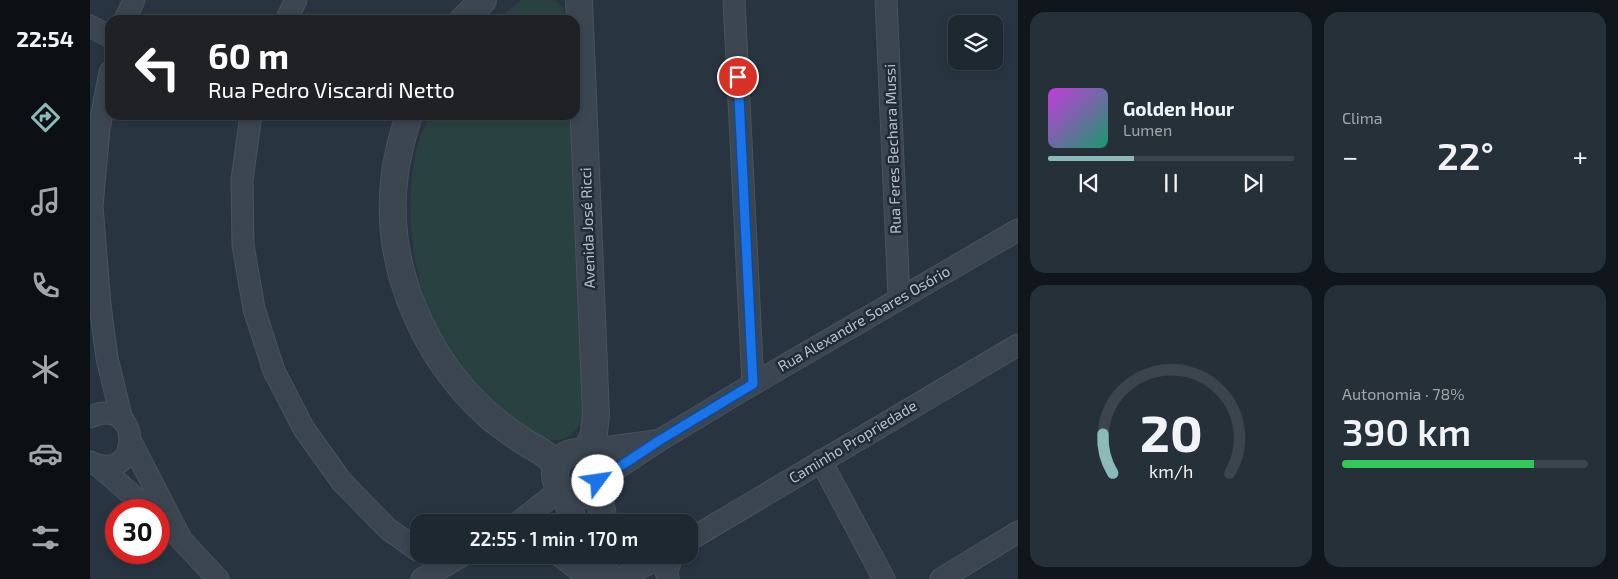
<!DOCTYPE html>
<html lang="pt">
<meta charset="utf-8">
<style>
:root{--surface:#1e2831;--page:#263039;--text:#f1f3f6;--muted:#a1a6ab;--line:#3c444d;--accent:#8bbbb9}
body{margin:0;font-family:"Exo 2",sans-serif;background:var(--page);color:var(--text);height:100vh;display:flex;flex-direction:column;font-size:19px;white-space:nowrap}
*{box-sizing:border-box;margin:0}
p{font-size:16px;color:var(--muted)}
.icon{flex:none;width:28px;height:28px;fill:none;stroke:currentColor;stroke-width:2;stroke-linecap:round;stroke-linejoin:round}
.map{position:relative;flex:1;overflow:hidden}
.panel{display:flex;flex-direction:column;gap:12px;padding:12px;background:#10161b;width:600px}
.panel>*{flex:none}
.top-card{position:absolute;left:15px;top:15px;width:475px;height:105px;border-radius:15px;box-shadow:0 2px 8px #0003,0 0 0 1px var(--line);background:#202124;color:#fff;overflow:hidden}
.controls{position:absolute;left:858px;top:15px;display:grid;gap:10px}
.controls a{display:grid;place-items:center;width:55px;height:55px;border-radius:10px;background:var(--surface);box-shadow:0 2px 8px #0003,0 0 0 1px var(--line);font-size:25px}
.speed{position:absolute;left:15px;top:499px;display:flex;gap:10px;font-size:25px;font-weight:700;text-align:center}
.speed>*{display:grid;place-content:center;width:65px;height:65px;border-radius:50%;background:var(--surface);box-shadow:0 2px 8px #0003,0 0 0 1px var(--line);line-height:1}
.speed .limit{border:8px solid #d22;background:#fff;color:#111}
.pin{position:absolute;display:grid;place-items:center;width:42px;height:42px;color:#fff;margin:-21px;border:2px solid #fff;border-radius:50%;box-shadow:0 1px 5px #0007}
.me{position:absolute;width:55px;margin:-28px;rotate:59deg;stroke-linejoin:round;filter:drop-shadow(0 0 4px #0008)}
.turn{display:flex;align-items:center;gap:18px;height:105px;padding:0 20px;font-size:22px}
.turn .icon{width:65px;height:65px;stroke-width:2.5}
.turn b{display:block;font-size:35px;line-height:42px}
.big{font-size:38px;font-weight:600;line-height:1.1}
.panel .card{flex:1;display:flex;flex-direction:column;justify-content:center;gap:8px;min-width:0;padding:0 18px;border-radius:15px;background:var(--page)}
.panel .dial{align-items:center;gap:0}
.dial svg{height:130px;overflow:visible;fill:none;stroke:var(--line);stroke-width:7;stroke-linecap:round;text-anchor:middle}
.dial text{fill:var(--text);stroke:none}
.song{display:flex;align-items:center;gap:15px}
.cover{width:60px;height:60px;border-radius:8px;background:linear-gradient(135deg,hsl(290 70% 55%),hsl(160 70% 35%))}
.played{height:5px;border-radius:2px;background:linear-gradient(90deg,var(--accent) 35%,var(--line) 35%)}
.keys{display:flex;justify-content:space-around;direction:ltr}
.heat{display:flex;justify-content:space-between;align-items:center;font-size:28px;direction:ltr}
.charge{height:8px;border-radius:4px;background:linear-gradient(90deg,#34c759 78%,var(--line) 0)}
.panel .tiles{flex:1;display:grid;gap:12px;grid-template-columns:repeat(2,1fr)}
.trip{position:absolute;left:320px;top:514px;width:288px;height:50px;border-radius:15px;background:var(--surface);box-shadow:0 2px 8px #0003,0 0 0 1px var(--line);font-weight:600;line-height:50px;text-align:center}
main{display:flex;flex:1;min-height:0}
.dock{display:flex;flex-direction:column;width:90px;justify-content:space-around;align-items:center;background:#0c1014;color:var(--muted)}
.dock .icon{width:35px;height:35px}
.dock .on{color:var(--accent)}
.dock b{font-size:22px;color:var(--text)}
.map>svg:first-child{display:block}
.green{fill:#2a4142}
.lines{fill:none;stroke-linecap:round;stroke-linejoin:round}
.minor-casing{stroke:#49525d;stroke-width:23}
.tertiary-casing{stroke:#49525d;stroke-width:28}
.minor{stroke:#3c4651;stroke-width:21}
.tertiary{stroke:#3c4651;stroke-width:26}
.route-casing{stroke:#114b97;stroke-width:12}
.route{stroke:#1a73e8;stroke-width:9}
.labels{text-anchor:middle;stroke-width:5;stroke-linejoin:round;paint-order:stroke}
.street-label{font-size:15px;fill:#b9c1cb;stroke:#212b36}
</style>
<main>
<nav class="dock">
<b>22:54</b>
<svg class="icon on" aria-label="directions" viewBox="0 0 24 24"><path d="M12 3l9 9-9 9-9-9zM9 14v-3h6M13 9l2 2-2 2"/></svg>
<svg class="icon" aria-label="music" viewBox="0 0 24 24"><path d="M9 18V5l10-2v13"/><circle cx="6" cy="18" r="3"/><circle cx="16" cy="16" r="3"/></svg>
<svg class="icon" aria-label="phone" viewBox="0 0 24 24"><path d="M5 4h4l2 5-3 2q2 4 5 5l2-3 5 2v4C11 20 4 13 5 4z"/></svg>
<svg class="icon" aria-label="climate" viewBox="0 0 24 24"><path d="M12 3v18M4 7l16 10M4 17L20 7"/></svg>
<svg class="icon" aria-label="car" viewBox="0 0 24 24"><path d="M5 17H2v-5l4-1 3-4h7l3 4 3 1v5h-3M9 17h6M6 11h13"/><circle cx="7" cy="17" r="2"/><circle cx="17" cy="17" r="2"/></svg>
<svg class="icon" aria-label="filters" viewBox="0 0 24 24"><path d="M4 7h16M4 17h16"/><circle cx="9" cy="7" r="2"/><circle cx="15" cy="17" r="2"/></svg>
</nav>
<div class="map">
<svg width="928" height="579" viewBox="0 0 928 579">
<rect width="100%" height="100%" fill="#283541"/>
<path class="green" d="M432,0h33l8,8 3,12h-70z
M340,115h140l13,303c-7,16 -20,27 -39,21 -24,-7 -77,-62 -92,-84 -8,-13 -17,-29 -23,-43 -4,-8 -5,-17 -8,-26 -12,-45 -14,-93 -4,-139 3,-11 9,-22 13,-32z"/>
<g class="lines">
<defs>
<path id="minor" d="M644,0l19,384
M796,0l13,298
M35,20l9,-20
M196,20l10,-20
M0,26l20,11
M20,72l-11,57 -7,77 8,99 7,53 15,62
M161,115l-9,65 1,65 11,64 20,62 30,58 38,53 46,47 31,22
M0,417c53,-24 53,70 0,45
M41,442l50,97
M498,455l16,-7 51,-7
M731,461l63,118
M9,466l50,44
M508,481l62,-41 93,-56 265,-154
M429,522l42,-33
M82,530l46,49
M599,540l329,-195
M469,555l25,19 16,5
M332,579l41,-24
M530,579l44,-24
M578,579l-2,-7 7,-17
M851,579l77,-47"/>
<path id="tertiary" d="M489,0l17,415 -2,18 -8,21
M373,20l20,-20
M319,115c-7,22 -13,44 -15,67 -9,85 30,175 93,232 10,9 22,17 33,25 15,10 25,12 37,27
M465 474a22 22 0 1 1 44 0a22 22 0 1 1-44 0Z
M507,484l7,38
M476,493l7,29
M504,555l16,24"/>
</defs>
<use href="#minor" class="minor-casing"/>
<use href="#tertiary" class="tertiary-casing"/>
<use href="#minor" class="minor"/>
<use href="#tertiary" class="tertiary"/>
</g>
<g class="lines">
<defs>
<path id="route" d="M508,481l62,-41 93,-56 -15,-307"/>
</defs>
<use href="#route" class="route-casing"/>
<use href="#route" class="route"/>
</g>
<g class="labels">
<g class="street-label">
<text transform="translate(803 149) rotate(-92)" y="5">Rua Feres Bechara Mussi</text>
<text transform="translate(498 228) rotate(-92)" y="5">Avenida José Ricci</text>
<text transform="translate(774 319) rotate(-30)" y="5">Rua Alexandre Soares Osório</text>
<text transform="translate(763 442) rotate(-31)" y="5">Caminho Propriedade</text>
</g>
</g>
</svg>
<div class="controls">
<a><svg class="icon" aria-label="layers" viewBox="0 0 24 24"><path d="M12 4l9 5-9 5-9-5zM3 14l9 5 9-5"/></svg></a>
</div>
<div class="speed"><div class="limit">30</div></div>
<div class="pin" style="left:648px;top:77px;background:#d93025"><svg class="icon" aria-label="arrive" viewBox="0 0 24 24"><path d="M6 21V4h12l-3 4 3 4H6"/></svg></div>
<svg class="me" style="left:508px;top:481px" viewBox="-20 -20 40 40"><circle r="19" fill="#fff"/><path d="M0-13L10 11 0 6-10 11z" fill="#1a73e8"/></svg>
<div class="trip">22:55 · 1 min · 170 m</div>
<div class="top-card">
<div class="turn"><svg class="icon" aria-label="left" viewBox="0 0 24 24"><path d="M17 20v-9H6M10 6l-5 5 5 5"/></svg><div><b>60 m</b>Rua Pedro Viscardi Netto</div></div>
</div>
</div>
<section class="panel">
<div class="tiles">
<div class="card">
<div class="song"><i class="cover"></i><div><b>Golden Hour</b><p>Lumen</p></div></div>
<div class="played"></div>
<div class="keys"><svg class="icon" aria-label="previous" viewBox="0 0 24 24"><path d="M18 5L8 12l10 7zM5 5v14"/></svg><svg class="icon" aria-label="pause" viewBox="0 0 24 24"><path d="M8 5v14M16 5v14"/></svg><svg class="icon" aria-label="next" viewBox="0 0 24 24"><path d="M6 5l10 7-10 7zM19 5v14"/></svg></div>
</div>
<div class="card"><p>Clima</p>
<div class="heat"><a>−</a><b class="big">22°</b><a>+</a></div>
</div>
<div class="card dial"><svg viewBox="0 0 100 80">
<path d="M14 69A42 42 0 1 1 86 69"/>
<path d="M14 69A42 42 0 0 1 8 45" stroke="#8bbbb9"/>
<text x="50" y="56" font-size="32" font-weight="700">20</text>
<text x="50" y="72" font-size="11">km/h</text>
</svg></div>
<div class="card"><p>Autonomia · 78%</p><b class="big">390 km</b><div class="charge"></div></div>
</div>
</section>
</main>
